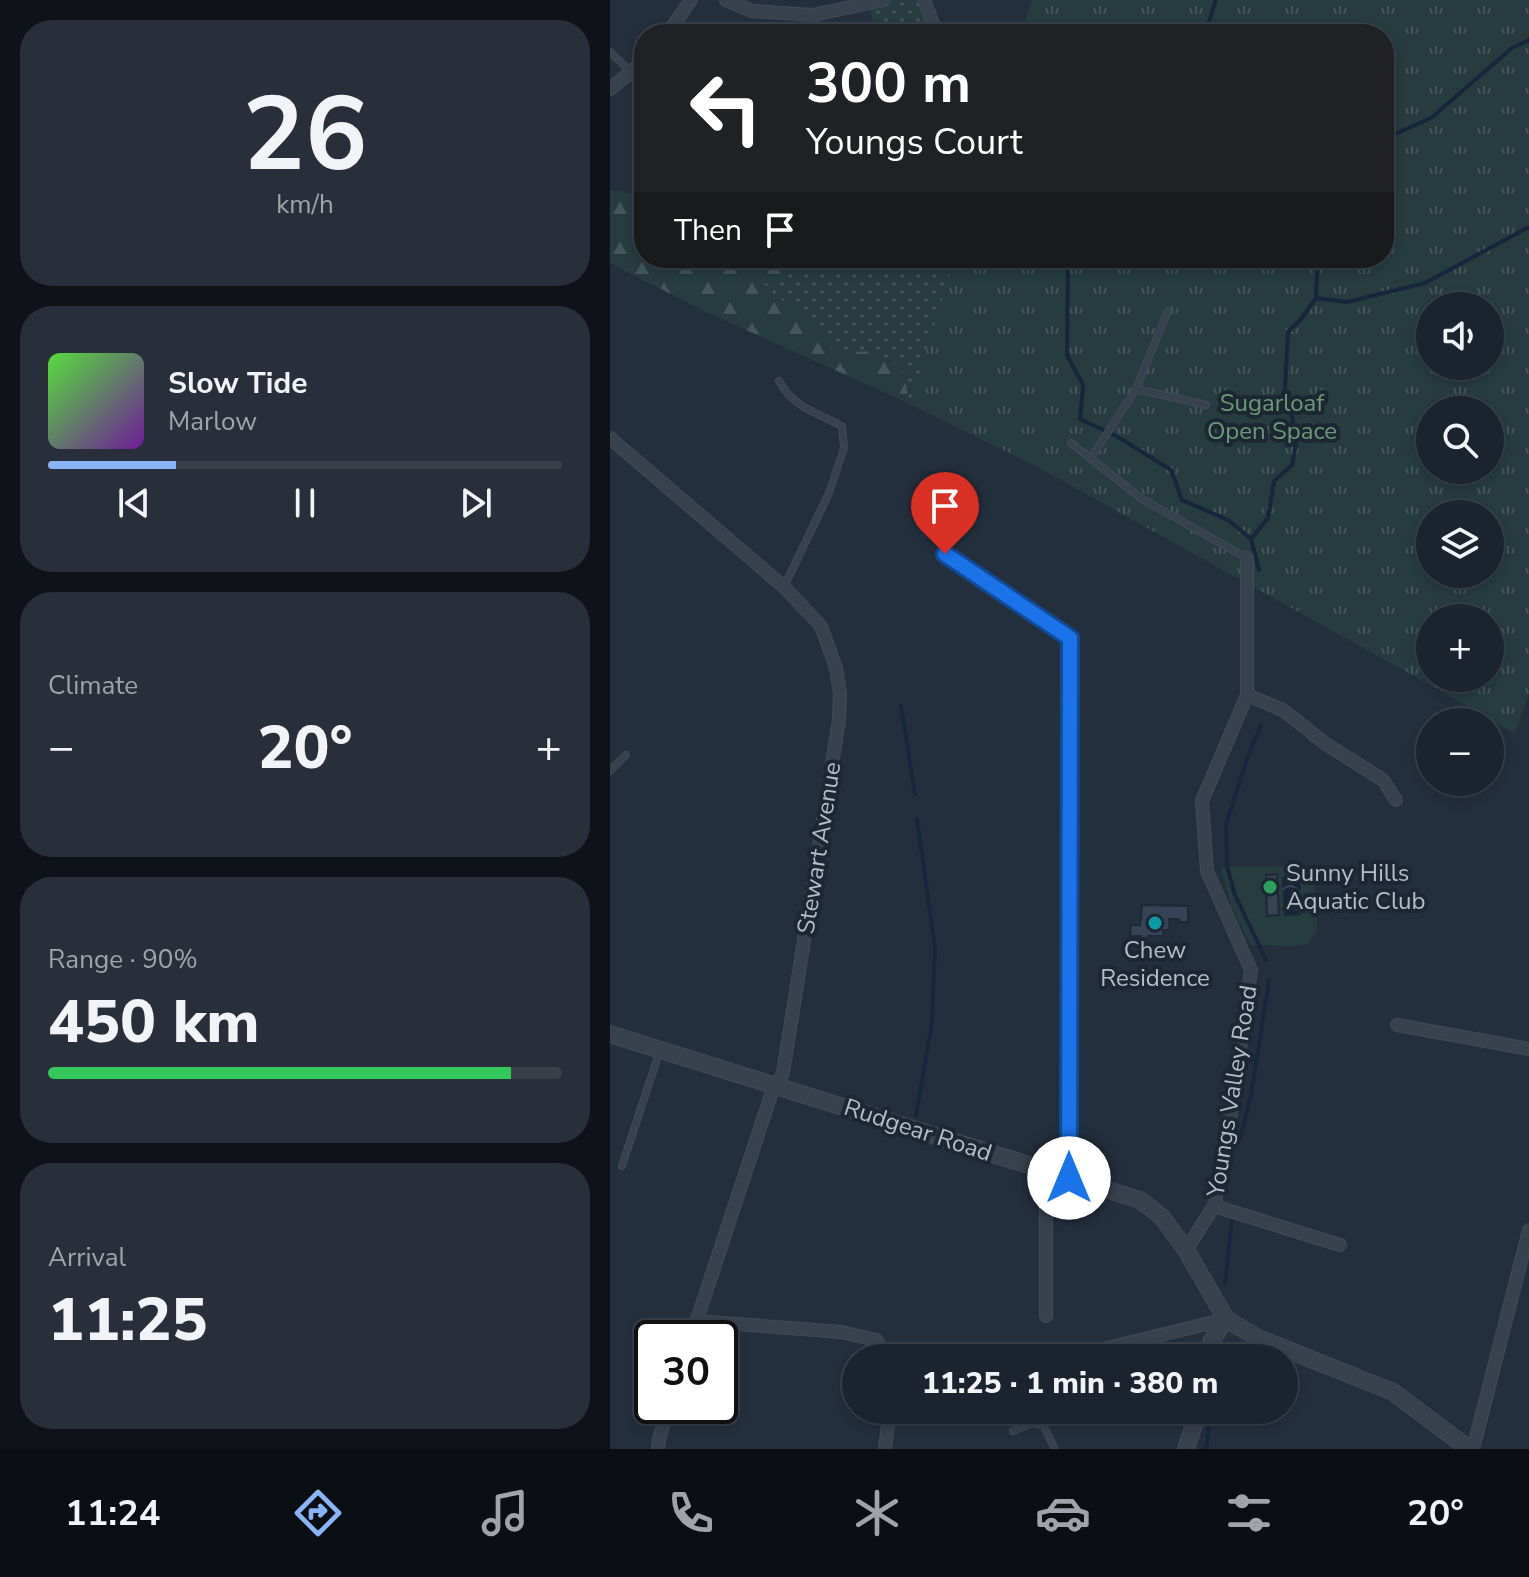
<!DOCTYPE html>
<meta charset="utf-8">
<style>
:root{--surface:#1b232e;--page:#282f3a;--text:#f1f3f6;--muted:#a0a4aa;--line:#39404a;--accent:#8ab4f8}
body{margin:0;font-family:"Nunito Sans",sans-serif;background:var(--page);color:var(--text);height:100vh;display:flex;flex-direction:column;font-size:30px;white-space:nowrap}
*{box-sizing:border-box;margin:0}
p{font-size:26px;color:var(--muted)}
.icon{flex:none;width:44px;height:44px;fill:none;stroke:currentColor;stroke-width:2;stroke-linecap:round;stroke-linejoin:round}
.map{position:relative;flex:1;overflow:hidden}
.side{display:flex;flex-direction:column;gap:20px;padding:20px;background:#0f1319;width:610px}
.side>*{flex:none}
.hud{position:absolute;left:24px;top:24px;width:760px;height:244px;border-radius:32px;box-shadow:0 4px 12px #0003,0 0 0 2px var(--line);background:#202124;color:#fff;overflow:hidden}
.buttons{position:absolute;left:806px;top:292px;display:grid;gap:16px}
.buttons a{display:grid;place-items:center;width:88px;height:88px;border-radius:50%;background:var(--surface);box-shadow:0 4px 12px #0003,0 0 0 2px var(--line);font-size:40px}
.speed{position:absolute;left:24px;top:1320px;display:flex;gap:16px;font-size:40px;font-weight:700;text-align:center}
.speed>*{display:grid;place-content:center;width:104px;height:104px;border-radius:50%;background:var(--surface);box-shadow:0 4px 12px #0003,0 0 0 2px var(--line);line-height:1}
.speed .limit{border:4px solid #111;border-radius:12px;background:#fff;color:#111}
.pin{position:absolute;display:grid;place-items:center;width:68px;height:68px;color:#fff;margin:-82px -34px;border-radius:50% 50% 50% 0;rotate:-45deg;box-shadow:0 0 8px #0007}
.pin .icon{rotate:45deg}
.me{position:absolute;width:88px;margin:-44px;rotate:0deg;stroke-linejoin:round;filter:drop-shadow(0 0 6px #0008)}
.turn{display:flex;align-items:center;gap:28px;height:168px;padding:0 40px;font-size:36px}
.turn .icon{width:104px;height:104px;stroke-width:2.5}
.turn b{display:block;font-size:56px;line-height:68px}
.then{display:flex;align-items:center;height:76px;padding:0 40px;background:#0003;gap:16px;font-size:30px}
.big{font-size:60px;font-weight:800;line-height:1.1}
.side .card{flex:1;display:flex;flex-direction:column;justify-content:center;gap:12px;min-width:0;padding:0 28px;border-radius:32px;background:var(--page)}
.side .dial{align-items:center;gap:0}
.dial b{font-size:104px;line-height:1}
.song{display:flex;align-items:center;gap:24px}
.cover{width:96px;height:96px;border-radius:12px;background:linear-gradient(135deg,hsl(110 70% 55%),hsl(280 70% 35%))}
.played{height:8px;border-radius:4px;background:linear-gradient(90deg,var(--accent) 25%,var(--line) 25%)}
.keys{display:flex;justify-content:space-around;direction:ltr}
.heat{display:flex;justify-content:space-between;align-items:center;font-size:44px;direction:ltr}
.charge{height:12px;border-radius:6px;background:linear-gradient(90deg,#34c759 90%,var(--line) 0)}
.trip{position:absolute;left:232px;top:1344px;width:456px;height:80px;border-radius:40px;background:var(--surface);box-shadow:0 4px 12px #0003,0 0 0 2px var(--line);font-weight:800;line-height:80px;text-align:center}
.tabs{display:flex;height:128px;justify-content:space-around;align-items:center;background:#0b0e12;color:var(--muted)}
.tabs .icon{width:56px;height:56px}
.tabs .active{color:var(--accent)}
.tabs b{font-size:36px;color:var(--text)}
main{display:flex;flex:1;min-height:0}
.map>svg:first-child{display:block}
.grass{fill:url(#grass-dots)}
.forest{fill:url(#forest-firs)}
.park{fill:url(#park-tufts);fill-rule:evenodd}
.pitch{fill:#263c3f}
.water{fill:url(#water-waves)}
.lines{fill:none;stroke-linecap:round;stroke-linejoin:round}
.stream{stroke:#17263c;stroke-width:4}
.building{fill:#364354;stroke:#1f2835;stroke-width:2}
.service-casing{stroke:#414a57;stroke-width:8}
.minor-casing{stroke:#414a57;stroke-width:14}
.tertiary-casing{stroke:#414a57;stroke-width:18}
.service{stroke:#38414e;stroke-width:6}
.minor{stroke:#38414e;stroke-width:12}
.tertiary{stroke:#38414e;stroke-width:16}
.route-casing{stroke:#114b97;stroke-width:20}
.route{stroke:#1a73e8;stroke-width:14}
.leisure-dot{fill:#2e9e5b;stroke:#1d2633;stroke-width:3}
.culture-dot{fill:#0f9aa8;stroke:#1d2633;stroke-width:3}
.labels{text-anchor:middle;stroke-width:8;stroke-linejoin:round;paint-order:stroke}
.park-label{font-size:24px;fill:#6b9a76;stroke:#1d2633}
.street-label{font-size:24px;fill:#b4bcc9;stroke:#1d2633}
.poi-label{font-size:24px;fill:#b4bcc9;stroke:#1d2633;text-anchor:start}
</style>
<main>
<section class="side">
<div class="card dial"><b>26</b><p>km/h</p></div>
<div class="card">
<div class="song"><i class="cover"></i><div><b>Slow Tide</b><p>Marlow</p></div></div>
<div class="played"></div>
<div class="keys"><svg class="icon" aria-label="previous" viewBox="0 0 24 24"><path d="M18 5L8 12l10 7zM5 5v14"/></svg><svg class="icon" aria-label="pause" viewBox="0 0 24 24"><path d="M8 5v14M16 5v14"/></svg><svg class="icon" aria-label="next" viewBox="0 0 24 24"><path d="M6 5l10 7-10 7zM19 5v14"/></svg></div>
</div>
<div class="card"><p>Climate</p>
<div class="heat"><a>−</a><b class="big">20°</b><a>+</a></div>
</div>
<div class="card"><p>Range · 90%</p><b class="big">450 km</b><div class="charge"></div></div>
<div class="card"><p>Arrival</p><b class="big">11:25</b></div>
</section>
<div class="map">
<svg width="919" height="1449" viewBox="0 0 919 1449">
<defs>
<pattern id="grass-dots" width="8" height="8" patternUnits="userSpaceOnUse" patternTransform="scale(2)"><rect width="8" height="8" fill="#263c3f"/><path d="M2 2h.1M6 6h.1" fill="none" stroke="#435659" stroke-width="1.8" stroke-linecap="round"/></pattern>
<pattern id="forest-firs" width="22" height="20" patternUnits="userSpaceOnUse" patternTransform="scale(2)"><rect width="22" height="20" fill="#263c3f"/><path d="M5 1l3.5 6h-7zM16 11l3.5 6h-7z" fill="#435659"/></pattern>
<pattern id="park-tufts" width="24" height="20" patternUnits="userSpaceOnUse" patternTransform="scale(2)"><rect width="24" height="20" fill="#263c3f"/><path d="M3 7l-1-3M5 7V3M7 7l1-3M15 17l-1-3M17 17v-4M19 17l1-3" fill="none" stroke="#435659"/></pattern>
<pattern id="water-waves" width="16" height="10" patternUnits="userSpaceOnUse" patternTransform="scale(2)"><rect width="16" height="10" fill="#17263c"/><path d="M0 5q4-4 8 0t8 0" fill="none" stroke="#364457"/></pattern>
</defs>
<rect width="100%" height="100%" fill="#242f3e"/>
<path class="grass" d="M274,0h40l13,34h-61l-7,-31z
M188,258h247l-11,207 -124,-61 -8,-37 -34,-16 -32,3 -36,-42 -41,-27 20,-6 10,-14z"/>
<path class="forest" d="M0,190l34,6v62h154l-9,7 -10,14 -19,7 40,26 36,42 32,-3 34,16 8,37 -202,-91 -98,-50z"/>
<path class="park" d="M422,0h497v693l-14,41 -56,-33 -425,-236 -124,-61 45,-146h429v-224h-362zM820,306h60v60h-60zM820,410h60v60h-60zM820,514h60v60h-60zM820,618h60v60h-60z"/>
<path class="pitch" d="M703,866l4,63 -9,15 -12,2 -45,-1 -20,-39 -10,-39z"/>
<path class="water" d="M690,876l2,39 -18,1 -2,-39z"/>
<g class="lines">
<path class="stream" d="M595,34l11,-34
M774,139l47,-21 81,-70 17,-8
M458,258l-1,97 16,30 -3,34 38,18 53,33 11,30 46,20 23,19
M706,298l31,4 78,-19 104,-56
M706,298l2,-40
M649,570l-8,-31 17,-21 6,-37 18,-16 5,-26 -12,-52 3,-55 13,-13 15,-21
M291,706l14,88
M651,725l-14,34 -21,66 1,41 8,29 31,65
M306,1115l16,-92 3,-75 -18,-129
M630,1139l11,-44 18,-114
M615,1284l7,-65
M596,1449l6,-39"/>
</g>
<path class="building" d="M667,874l2,41 -12,1 -1,-41z
M532,905l46,1v16h-9v-3h-10l1,11h-7v6h-15l-1,3h-7l1,-3h-11l1,-11h9z"/>
<g class="lines">
<defs>
<path id="service" d="M0,52l21,20
M169,381c15,27 37,31 63,45l2,22 -15,45 -45,94
M526,389l32,-78
M461,443l71,56 105,59
M481,458l45,-69 70,16
M0,771l16,-16
M12,1166l38,-116
M403,1431l19,-8 11,2 12,24"/>
<path id="minor" d="M116,0l26,11 61,4 71,-15
M314,0l13,34
M203,15l1,19
M57,34l24,-34
M0,89l21,-17 13,-13
M0,438l174,149 37,39 15,42 4,26 -1,26 -56,353 -12,22 -80,243
M335,554l125,84 -1,540
M637,695l36,15 43,34 57,36 13,20
M787,1025l132,24
M436,1171v145
M604,1206l126,39
M576,1250l28,-44 18,-99 19,-137 -44,-99 -5,-70 45,-106v-137
M87,1321l145,11 34,8 12,18
M489,1350l127,-31
M48,1449l1,-10 10,-33
M275,1449l5,-39
M863,1449l56,-219"/>
<path id="tertiary" d="M0,1034l530,166 22,17 24,33 40,69 32,19 135,54 76,57
M595,1358c4,-15 12,-27 21,-39
M576,1449l13,-39"/>
</defs>
<use href="#service" class="service-casing"/>
<use href="#minor" class="minor-casing"/>
<use href="#tertiary" class="tertiary-casing"/>
<use href="#service" class="service"/>
<use href="#minor" class="minor"/>
<use href="#tertiary" class="tertiary"/>
</g>
<g class="lines">
<defs>
<path id="route" d="M335,554l125,84 -1,540"/>
</defs>
<use href="#route" class="route-casing"/>
<use href="#route" class="route"/>
</g>
<circle class="leisure-dot" cx="660" cy="887" r="8"/>
<circle class="culture-dot" cx="545" cy="923" r="8"/>
<g class="labels">
<g class="park-label">
<text x="662" y="411">Sugarloaf<tspan x="662" dy="28">Open Space</tspan></text>
</g>
<g class="street-label">
<text transform="translate(209 848) rotate(-81)" y="8">Stewart Avenue</text>
<text transform="translate(622 1091) rotate(-81)" y="8">Youngs Valley Road</text>
<text transform="translate(308 1130) rotate(18)" y="8">Rudgear Road</text>
</g>
<g class="poi-label">
<text x="676" y="881">Sunny Hills<tspan x="676" dy="28">Aquatic Club</tspan></text>
<text x="545" y="958" text-anchor="middle">Chew<tspan x="545" dy="28">Residence</tspan></text>
</g>
</g>
</svg>
<div class="buttons">
<a><svg class="icon" aria-label="sound" viewBox="0 0 24 24"><path d="M4 9h4l5-4v14l-5-4H4zM17 9q2 3 0 6"/></svg></a>
<a><svg class="icon" aria-label="search" viewBox="0 0 24 24"><circle cx="10" cy="10" r="6"/><path d="M15 15l6 6"/></svg></a>
<a><svg class="icon" aria-label="layers" viewBox="0 0 24 24"><path d="M12 4l9 5-9 5-9-5zM3 14l9 5 9-5"/></svg></a>
<a>+</a>
<a>−</a>
</div>
<div class="speed"><div class="limit">30</div></div>
<div class="pin" style="left:335px;top:554px;background:#d93025"><svg class="icon" aria-label="arrive" viewBox="0 0 24 24"><path d="M6 21V4h12l-3 4 3 4H6"/></svg></div>
<svg class="me" style="left:459px;top:1178px" viewBox="-20 -20 40 40"><circle r="19" fill="#fff"/><path d="M0-13L10 11 0 6-10 11z" fill="#1a73e8"/></svg>
<div class="trip">11:25 · 1 min · 380 m</div>
<div class="hud">
<div class="turn"><svg class="icon" aria-label="left" viewBox="0 0 24 24"><path d="M17 20v-9H6M10 6l-5 5 5 5"/></svg><div><b>300 m</b>Youngs Court</div></div>
<div class="then">Then<svg class="icon" aria-label="arrive" viewBox="0 0 24 24"><path d="M6 21V4h12l-3 4 3 4H6"/></svg></div>
</div>
</div>
</main>
<nav class="tabs">
<b>11:24</b>
<svg class="icon active" aria-label="directions" viewBox="0 0 24 24"><path d="M12 3l9 9-9 9-9-9zM9 14v-3h6M13 9l2 2-2 2"/></svg>
<svg class="icon" aria-label="music" viewBox="0 0 24 24"><path d="M9 18V5l10-2v13"/><circle cx="6" cy="18" r="3"/><circle cx="16" cy="16" r="3"/></svg>
<svg class="icon" aria-label="phone" viewBox="0 0 24 24"><path d="M5 4h4l2 5-3 2q2 4 5 5l2-3 5 2v4C11 20 4 13 5 4z"/></svg>
<svg class="icon" aria-label="climate" viewBox="0 0 24 24"><path d="M12 3v18M4 7l16 10M4 17L20 7"/></svg>
<svg class="icon" aria-label="car" viewBox="0 0 24 24"><path d="M5 17H2v-5l4-1 3-4h7l3 4 3 1v5h-3M9 17h6M6 11h13"/><circle cx="7" cy="17" r="2"/><circle cx="17" cy="17" r="2"/></svg>
<svg class="icon" aria-label="filters" viewBox="0 0 24 24"><path d="M4 7h16M4 17h16"/><circle cx="9" cy="7" r="2"/><circle cx="15" cy="17" r="2"/></svg>
<b>20°</b>
</nav>
